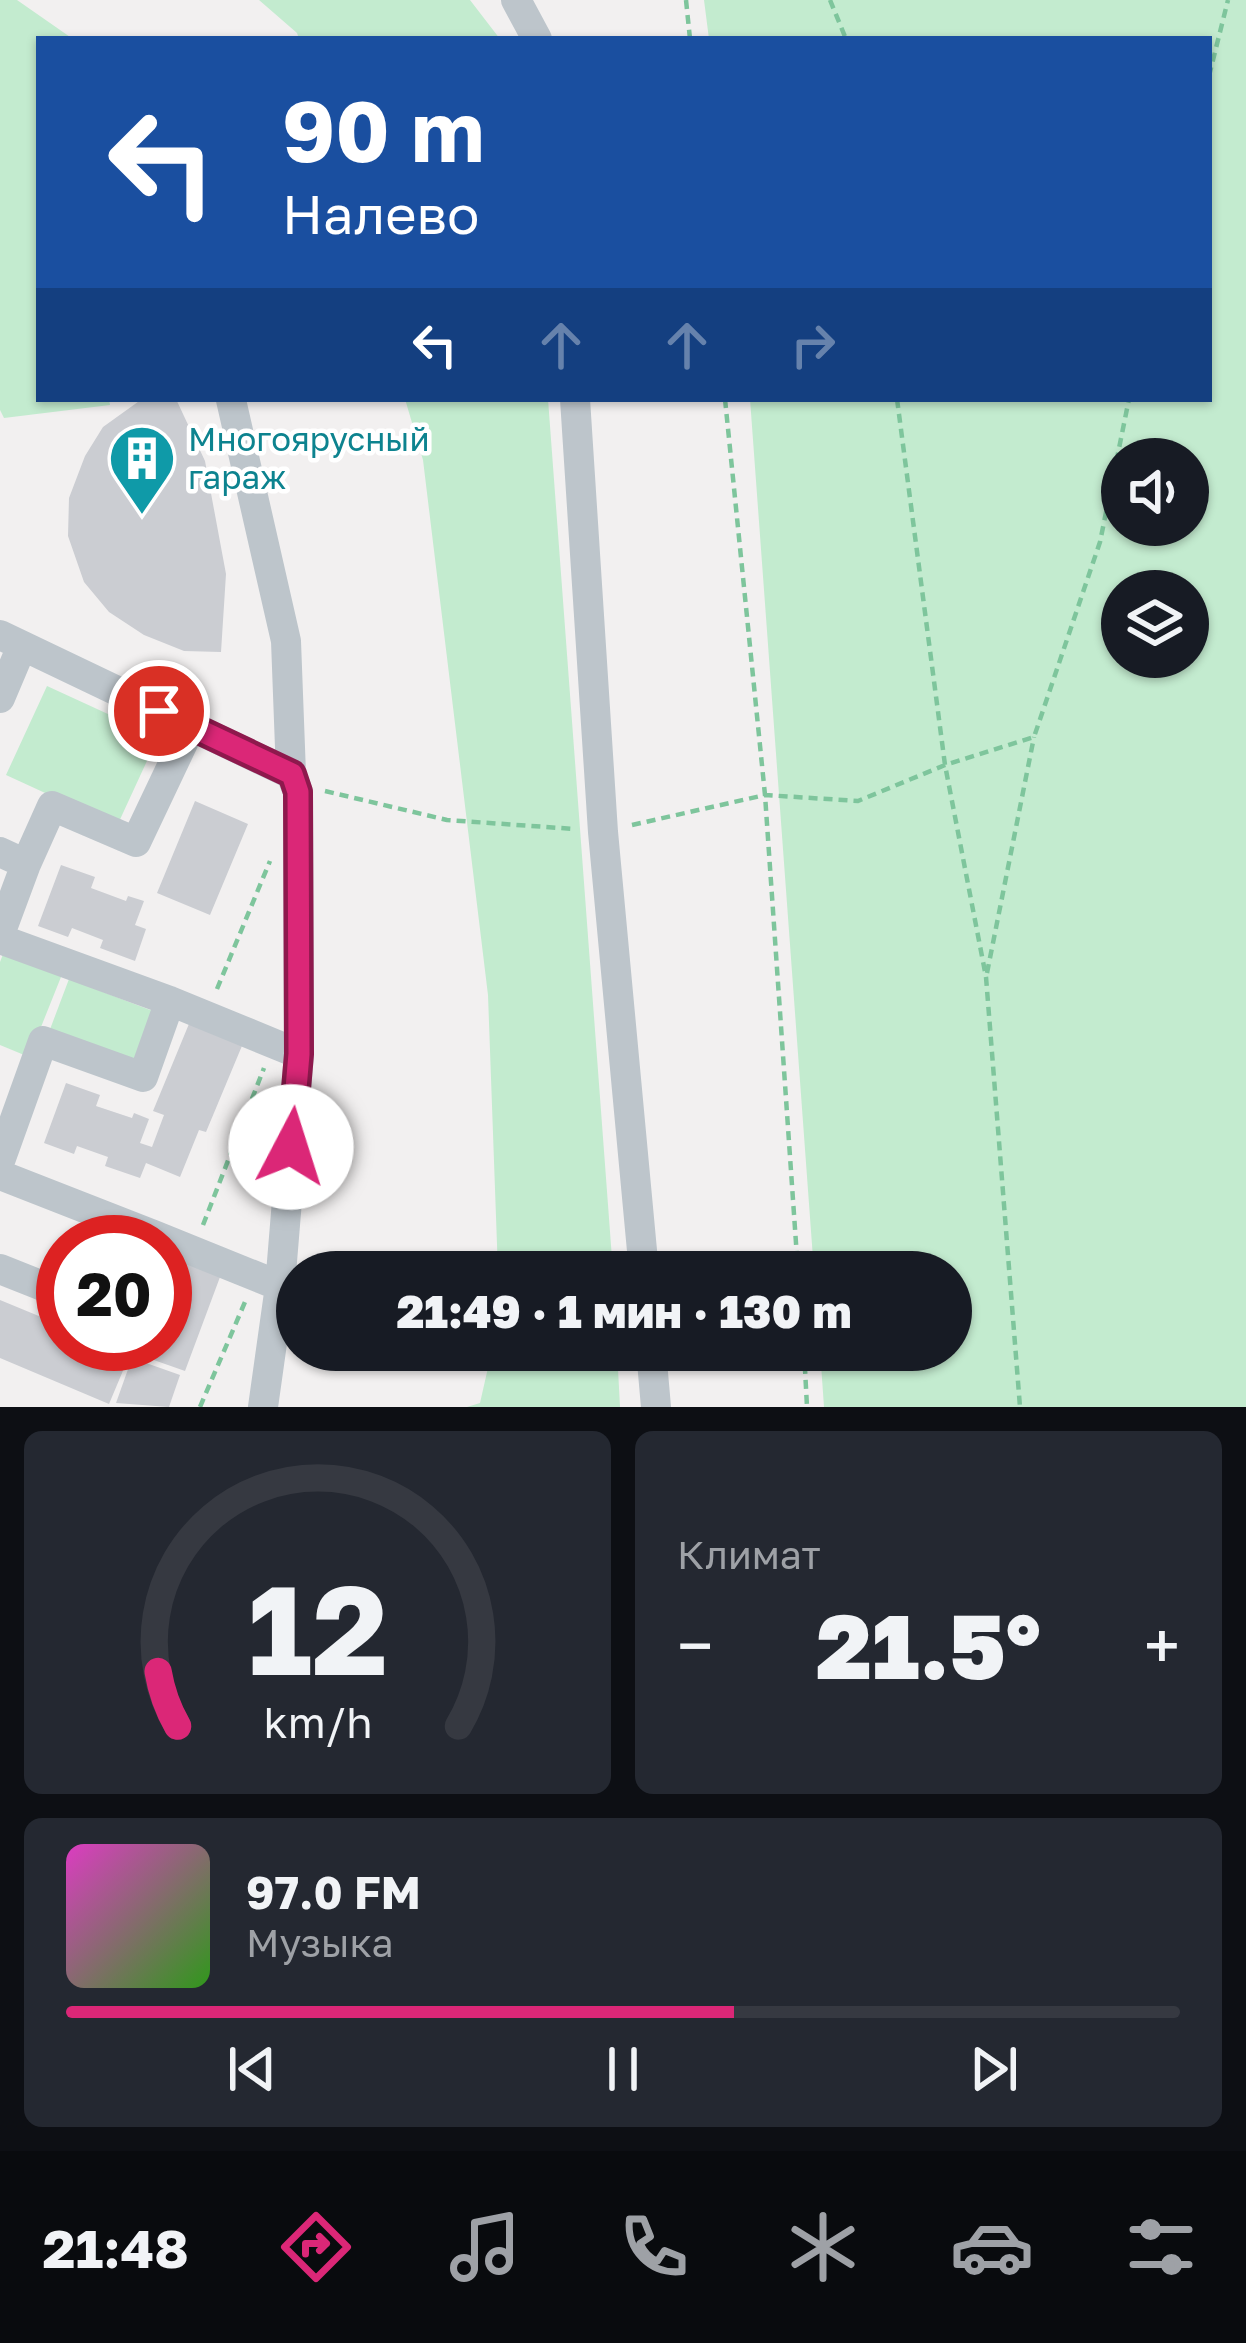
<!DOCTYPE html>
<html lang="ru">
<meta charset="utf-8">
<style>
:root{--surface:#171b24;--page:#242831;--text:#f1f3f6;--muted:#9ea1a6;--line:#363941;--accent:#db2777}
body{margin:0;font-family:"Golos Text",sans-serif;background:var(--page);color:var(--text);height:100vh;display:flex;flex-direction:column;font-size:45px;white-space:nowrap}
*{box-sizing:border-box;margin:0}
p{font-size:39px;color:var(--muted)}
.icon{flex:none;width:66px;height:66px;fill:none;stroke:currentColor;stroke-width:2;stroke-linecap:round;stroke-linejoin:round}
.map{position:relative;height:1407px;overflow:hidden}
.sheet{display:flex;flex-direction:column;gap:24px;padding:24px;background:#0d0f14;flex:1}
.sheet>*{flex:none}
.top-card{position:absolute;left:36px;top:36px;width:1176px;height:366px;border-radius:0px;box-shadow:0 3px 9px #0004;background:#1a4fa0;color:#fff;overflow:hidden}
.buttons{position:absolute;left:1101px;top:438px;display:grid;gap:24px}
.buttons a{display:grid;place-items:center;width:108px;height:108px;border-radius:50%;background:var(--surface);box-shadow:0 3px 9px #0004;font-size:60px}
.speed{position:absolute;left:36px;top:1215px;display:flex;gap:24px;font-size:60px;font-weight:700;text-align:center}
.speed>*{display:grid;place-content:center;width:156px;height:156px;border-radius:50%;background:var(--surface);box-shadow:0 3px 9px #0004;line-height:1}
.speed .limit{border:18px solid #d22;background:#fff;color:#111}
.pin{position:absolute;display:grid;place-items:center;width:102px;height:102px;color:#fff;margin:-51px;border:6px solid #fff;border-radius:50%;box-shadow:0 3px 12px #0007}
.me{position:absolute;width:132px;margin:-66px;rotate:5deg;stroke-linejoin:round;filter:drop-shadow(0 0 9px #0008)}
.turn{display:flex;align-items:center;gap:42px;height:252px;padding:0 48px;font-size:54px}
.turn .icon{width:156px;height:156px;stroke-width:2.5}
.turn b{display:block;font-size:84px;line-height:102px}
.lanes{display:flex;align-items:center;height:114px;padding:0 48px;background:#0003;justify-content:center;gap:60px;direction:ltr}
.lanes .off{opacity:.35}
.big{font-size:90px;font-weight:800;line-height:1.1}
.sheet .tile{flex:1;display:flex;flex-direction:column;justify-content:center;gap:18px;min-width:0;padding:0 42px;border-radius:18px;background:var(--page)}
.sheet .dial{align-items:center;gap:0}
.dial svg{height:312px;overflow:visible;fill:none;stroke:var(--line);stroke-width:7;stroke-linecap:round;text-anchor:middle}
.dial text{fill:var(--text);stroke:none}
.song{display:flex;align-items:center;gap:36px}
.cover{width:144px;height:144px;border-radius:18px;background:linear-gradient(135deg,hsl(310 70% 55%),hsl(110 70% 35%))}
.played{height:12px;border-radius:6px;background:linear-gradient(90deg,var(--accent) 60%,var(--line) 60%)}
.keys{display:flex;justify-content:space-around;direction:ltr}
.heat{display:flex;justify-content:space-between;align-items:center;font-size:66px;direction:ltr}
.sheet .tiles{flex:1;display:grid;gap:24px;grid-template-columns:1fr 1fr}
.tile:last-child{grid-column:span 2}
.trip{position:absolute;left:276px;top:1251px;width:696px;height:120px;border-radius:60px;background:var(--surface);box-shadow:0 3px 9px #0004;font-weight:800;line-height:120px;text-align:center}
.dock{display:flex;height:192px;justify-content:space-around;align-items:center;background:#090b0e;color:var(--muted)}
.dock .icon{width:84px;height:84px}
.dock .current{color:var(--accent)}
.dock b{font-size:54px;color:var(--text)}
.map>svg:first-child{display:block}
.green{fill:#c3ebcf;fill-rule:evenodd}
.building{fill:#cbcdd2}
.lines{fill:none;stroke-linecap:round;stroke-linejoin:round}
.path{stroke:#7ec59c;stroke-width:4.5;stroke-dasharray:9 6;stroke-linecap:butt}
.minor{stroke:#bdc5cb;stroke-width:30}
.route-casing{stroke:#8e194d;stroke-width:30}
.route{stroke:#db2777;stroke-width:21}
.labels{text-anchor:middle;stroke-width:9;stroke-linejoin:round;paint-order:stroke}
.culture-label{font-size:33px;fill:#0d838f;stroke:#fff;text-anchor:start}
</style>
<div class="map">
<svg width="1246" height="1407" viewBox="0 0 1246 1407">
<rect width="100%" height="100%" fill="#f2f0f0"/>
<path class="green" d="M0,0h17l56,39h-34v360h70l1,6 -106,13 -4,-8z
M259,0h211l30,39h-201l-2,-6z
M704,0h542v1407h-422l-4,-57h131v-78h-137l-64,-873h459v-360h-500zM1122,459h66v66h-66zM1122,591h66v66h-66z
M405,399h143l65,873h-115l-10,-277 -65,-535z
M47,686l111,51 -41,89 -111,-51z
M5,949l58,23 -34,85 -29,-12v-83z
M69,979l89,34 -20,52 -89,-33z
M492,1350h125l3,57h-153l13,-4z"/>
<path class="building" d="M142,399h34l29,62 21,113 -5,78 -37,-1 -40,-16 -35,-23 -25,-30 -16,-46 1,-38 16,-42 18,-29z
M195,801l53,23 -38,91 -53,-22z
M61,865l34,12 -4,11 35,13 2,-5 16,5 -9,24 11,4 -11,32 -35,-13 3,-8 -31,-12 -4,9 -30,-11z
M191,1019l53,22 -38,91 -7,-2 -19,47 -34,-14 -6,15 -35,-12 3,-9 -31,-11 -3,8 -30,-11 22,-60 34,12 -4,11 36,12 2,-5 15,6 -9,24 12,4 12,-32 -11,-4z
M169,1250l54,19 -38,102 -54,-19 3,-8h31v-84z
M0,1300l63,26v18h43l24,10 -21,50 -109,-46z
M132,1358l48,17 -11,32 -53,-4z"/>
<g class="lines">
<path class="path" d="M686,0l4,39
M830,0l16,39
M1209,76l19,-76
M725,399l40,396 33,477
M897,399l48,366 41,212 34,430
M325,791l122,29 127,9
M632,825l133,-30 93,6 87,-36 89,-28 66,-195 29,-143
M987,973l47,-236
M217,989l53,-128
M203,1225l61,-157
M804,1350l3,57
M200,1407l45,-105"/>
<path class="minor" d="M516,0l21,39
M575,399l28,433 41,440
M231,400l55,241 5,133
M0,635l291,139 7,18 1,262 -19,232 -17,121
M0,698l22,-52
M0,852l26,12 -26,70
M26,864l26,-58 84,36 55,-116
M0,939l170,62
M0,1161l43,-120 100,36 27,-76 129,53
M0,1175l151,59
M148,1242l3,-8 129,52
M0,1269l63,25
M651,1350l5,57"/>
</g>
<g class="lines">
<defs>
<path id="route" d="M159,711l133,63 6,18 1,262 -8,93"/>
</defs>
<use href="#route" class="route-casing"/>
<use href="#route" class="route"/>
</g>
<defs>
<symbol id="building-pin" viewBox="-11 -11 22 30"><path d="M0 17L-7.5 6A9.5 9.5 0 1 1 7.5 6Z" fill="#0f9aa8" stroke="#fff"/><path d="M-4-6H4V6H1V3H-1V6H-4ZM-2.5-4.3h1.7v1.8h-1.7ZM.8-4.3h1.7v1.8H.8ZM-2.5-1h1.7V.8h-1.7ZM.8-1h1.7V.8H.8Z" fill="#fff"/></symbol>
</defs>
<g fill-rule="evenodd">
<use href="#building-pin" x="104" y="420" width="76" height="104"/>
</g>
<g class="labels">
<g class="culture-label">
<text x="188" y="451">Многоярусный<tspan x="188" dy="38">гараж</tspan></text>
</g>
</g>
</svg>
<div class="buttons">
<a><svg class="icon" aria-label="sound" viewBox="0 0 24 24"><path d="M4 9h4l5-4v14l-5-4H4zM17 9q2 3 0 6"/></svg></a>
<a><svg class="icon" aria-label="layers" viewBox="0 0 24 24"><path d="M12 4l9 5-9 5-9-5zM3 14l9 5 9-5"/></svg></a>
</div>
<div class="speed"><div class="limit">20</div></div>
<div class="pin" style="left:159px;top:711px;background:#d93025"><svg class="icon" aria-label="arrive" viewBox="0 0 24 24"><path d="M6 21V4h12l-3 4 3 4H6"/></svg></div>
<svg class="me" style="left:291px;top:1147px" viewBox="-20 -20 40 40"><circle r="19" fill="#fff"/><path d="M0-13L10 11 0 6-10 11z" fill="#db2777"/></svg>
<div class="trip">21:49 · 1 мин · 130 m</div>
<div class="top-card">
<div class="turn"><svg class="icon" aria-label="left" viewBox="0 0 24 24"><path d="M17 20v-9H6M10 6l-5 5 5 5"/></svg><div><b>90 m</b>Налево</div></div>
<div class="lanes"><svg class="icon" aria-label="left" viewBox="0 0 24 24"><path d="M17 20v-9H6M10 6l-5 5 5 5"/></svg><svg class="icon off" aria-label="ahead" viewBox="0 0 24 24"><path d="M12 20V5M6 11l6-6 6 6"/></svg><svg class="icon off" aria-label="ahead" viewBox="0 0 24 24"><path d="M12 20V5M6 11l6-6 6 6"/></svg><svg class="icon off" aria-label="right" viewBox="0 0 24 24"><path d="M7 20v-9h11M14 6l5 5-5 5"/></svg></div>
</div>
</div>
<section class="sheet">
<div class="tiles">
<div class="tile dial"><svg viewBox="0 0 100 80">
<path d="M14 69A42 42 0 1 1 86 69"/>
<path d="M14 69A42 42 0 0 1 9 55" stroke="#db2777"/>
<text x="50" y="56" font-size="32" font-weight="700">12</text>
<text x="50" y="72" font-size="11">km/h</text>
</svg></div>
<div class="tile"><p>Климат</p>
<div class="heat"><a>−</a><b class="big">21.5°</b><a>+</a></div>
</div>
<div class="tile">
<div class="song"><i class="cover"></i><div><b>97.0 FM</b><p>Музыка</p></div></div>
<div class="played"></div>
<div class="keys"><svg class="icon" aria-label="previous" viewBox="0 0 24 24"><path d="M18 5L8 12l10 7zM5 5v14"/></svg><svg class="icon" aria-label="pause" viewBox="0 0 24 24"><path d="M8 5v14M16 5v14"/></svg><svg class="icon" aria-label="next" viewBox="0 0 24 24"><path d="M6 5l10 7-10 7zM19 5v14"/></svg></div>
</div>
</div>
</section>
<nav class="dock">
<b>21:48</b>
<svg class="icon current" aria-label="directions" viewBox="0 0 24 24"><path d="M12 3l9 9-9 9-9-9zM9 14v-3h6M13 9l2 2-2 2"/></svg>
<svg class="icon" aria-label="music" viewBox="0 0 24 24"><path d="M9 18V5l10-2v13"/><circle cx="6" cy="18" r="3"/><circle cx="16" cy="16" r="3"/></svg>
<svg class="icon" aria-label="phone" viewBox="0 0 24 24"><path d="M5 4h4l2 5-3 2q2 4 5 5l2-3 5 2v4C11 20 4 13 5 4z"/></svg>
<svg class="icon" aria-label="climate" viewBox="0 0 24 24"><path d="M12 3v18M4 7l16 10M4 17L20 7"/></svg>
<svg class="icon" aria-label="car" viewBox="0 0 24 24"><path d="M5 17H2v-5l4-1 3-4h7l3 4 3 1v5h-3M9 17h6M6 11h13"/><circle cx="7" cy="17" r="2"/><circle cx="17" cy="17" r="2"/></svg>
<svg class="icon" aria-label="filters" viewBox="0 0 24 24"><path d="M4 7h16M4 17h16"/><circle cx="9" cy="7" r="2"/><circle cx="15" cy="17" r="2"/></svg>
</nav>
